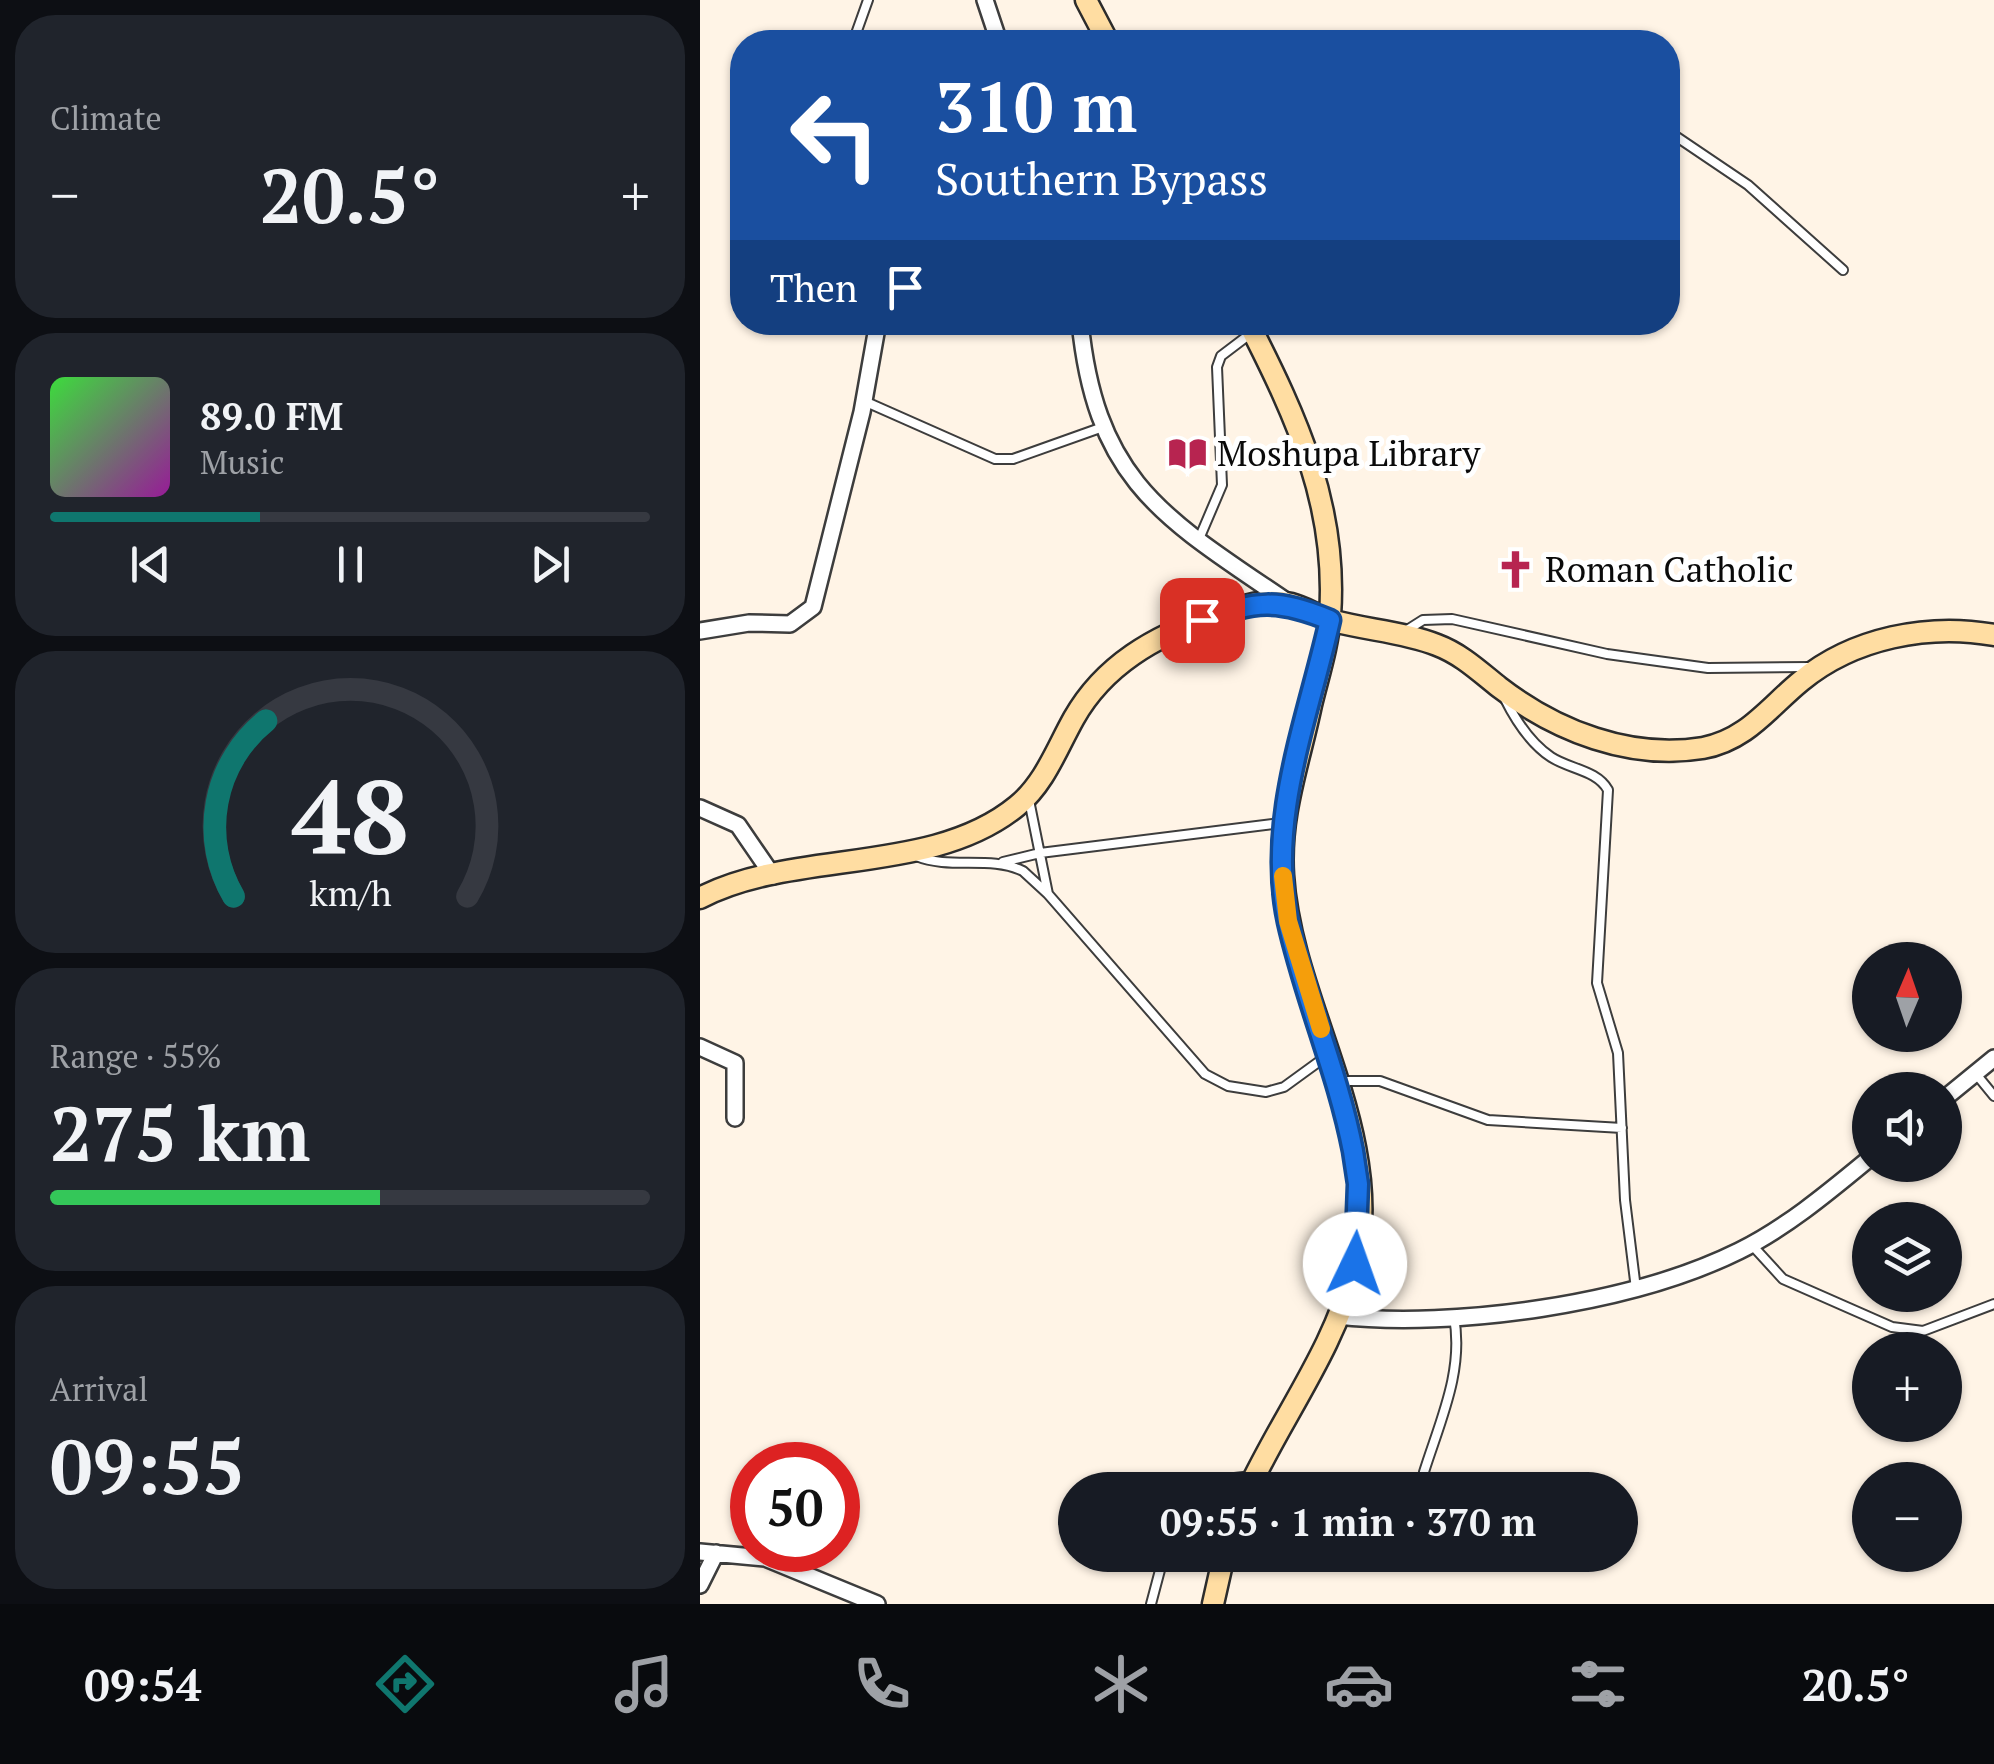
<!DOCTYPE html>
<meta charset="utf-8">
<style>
:root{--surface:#171b24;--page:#20242c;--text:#f1f3f6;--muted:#9ea1a6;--line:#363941;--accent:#0f766e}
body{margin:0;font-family:"PT Serif",serif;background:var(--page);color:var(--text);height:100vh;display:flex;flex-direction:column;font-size:38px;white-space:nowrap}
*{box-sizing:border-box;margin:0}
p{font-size:32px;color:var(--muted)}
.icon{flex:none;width:55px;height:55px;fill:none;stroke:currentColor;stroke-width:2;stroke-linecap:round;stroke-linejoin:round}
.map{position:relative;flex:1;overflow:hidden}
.sheet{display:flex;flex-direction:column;gap:15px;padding:15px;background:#0d0f14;width:700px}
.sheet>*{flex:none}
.banner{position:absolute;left:30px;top:30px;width:950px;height:305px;border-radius:40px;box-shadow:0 2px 8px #0004;background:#1a4fa0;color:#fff;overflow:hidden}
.needle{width:65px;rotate:2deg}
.controls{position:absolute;left:1152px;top:942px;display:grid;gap:20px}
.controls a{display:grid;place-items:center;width:110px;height:110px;border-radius:50%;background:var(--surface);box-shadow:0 2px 8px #0004;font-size:50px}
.speed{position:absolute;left:30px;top:1442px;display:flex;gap:20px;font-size:50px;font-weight:700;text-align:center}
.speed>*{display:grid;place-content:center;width:130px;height:130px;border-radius:50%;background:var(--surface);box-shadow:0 2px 8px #0004;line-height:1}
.speed .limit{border:15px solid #d22;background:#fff;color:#111}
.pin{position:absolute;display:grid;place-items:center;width:85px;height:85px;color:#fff;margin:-42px;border-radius:20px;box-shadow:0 5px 15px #0006}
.me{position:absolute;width:110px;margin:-55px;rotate:3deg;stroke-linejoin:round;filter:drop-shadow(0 0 8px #0008)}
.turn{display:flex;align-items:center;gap:35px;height:210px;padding:0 40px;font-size:45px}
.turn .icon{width:130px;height:130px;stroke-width:2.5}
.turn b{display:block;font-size:70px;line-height:85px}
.then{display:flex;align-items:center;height:95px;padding:0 40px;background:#0003;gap:20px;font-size:38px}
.big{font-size:75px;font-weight:600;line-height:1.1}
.sheet .card{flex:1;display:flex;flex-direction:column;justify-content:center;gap:15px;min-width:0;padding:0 35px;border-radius:40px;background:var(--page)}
.sheet .dial{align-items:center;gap:0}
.dial svg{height:260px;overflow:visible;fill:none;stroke:var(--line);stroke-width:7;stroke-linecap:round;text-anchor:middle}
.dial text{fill:var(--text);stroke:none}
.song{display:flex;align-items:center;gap:30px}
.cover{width:120px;height:120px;border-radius:15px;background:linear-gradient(135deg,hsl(120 70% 55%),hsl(300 70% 35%))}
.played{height:10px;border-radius:5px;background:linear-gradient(90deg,var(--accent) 35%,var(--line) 35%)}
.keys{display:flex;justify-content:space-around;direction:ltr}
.heat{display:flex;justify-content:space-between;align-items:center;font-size:55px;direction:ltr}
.charge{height:15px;border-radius:8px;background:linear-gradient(90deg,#34c759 55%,var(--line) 0)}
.trip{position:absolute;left:358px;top:1472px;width:580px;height:100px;border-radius:50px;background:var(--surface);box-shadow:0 2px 8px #0004;font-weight:600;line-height:100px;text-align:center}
.menu{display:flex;height:160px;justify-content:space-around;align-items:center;background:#090b0e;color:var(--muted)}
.menu .icon{width:70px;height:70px}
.menu .current{color:var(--accent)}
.menu b{font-size:45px;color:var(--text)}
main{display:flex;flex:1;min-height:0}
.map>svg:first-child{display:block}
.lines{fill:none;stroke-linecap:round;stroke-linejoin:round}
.lane-casing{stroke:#3d3d3d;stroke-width:12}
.street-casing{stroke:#3d3d3d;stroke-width:20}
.secondary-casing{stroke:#2c2c2c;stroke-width:25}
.lane{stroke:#fff;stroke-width:8}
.street{stroke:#fff;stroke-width:15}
.secondary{stroke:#ffdda2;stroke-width:20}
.route-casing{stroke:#114b97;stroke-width:25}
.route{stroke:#1a73e8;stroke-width:18}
.slow{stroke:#f59e0b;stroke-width:18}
.labels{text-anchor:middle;stroke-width:10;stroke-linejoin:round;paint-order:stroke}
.poi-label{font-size:35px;fill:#0a0a0a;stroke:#fff;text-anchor:start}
</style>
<main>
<section class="sheet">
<div class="card"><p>Climate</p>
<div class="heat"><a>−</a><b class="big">20.5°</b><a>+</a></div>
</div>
<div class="card">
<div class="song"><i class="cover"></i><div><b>89.0 FM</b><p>Music</p></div></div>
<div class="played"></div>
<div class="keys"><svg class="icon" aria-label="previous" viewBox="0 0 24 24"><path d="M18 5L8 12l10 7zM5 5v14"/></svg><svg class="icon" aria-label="pause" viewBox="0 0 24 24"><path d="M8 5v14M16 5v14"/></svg><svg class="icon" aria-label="next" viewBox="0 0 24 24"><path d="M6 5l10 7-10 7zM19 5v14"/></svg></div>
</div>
<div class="card dial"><svg viewBox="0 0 100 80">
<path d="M14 69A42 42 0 1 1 86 69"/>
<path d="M14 69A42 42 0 0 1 24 15" stroke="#0f766e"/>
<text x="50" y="56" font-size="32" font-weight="700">48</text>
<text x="50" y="72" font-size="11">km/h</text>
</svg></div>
<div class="card"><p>Range · 55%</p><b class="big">275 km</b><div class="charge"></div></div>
<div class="card"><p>Arrival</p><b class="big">09:55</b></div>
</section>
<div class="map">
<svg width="1294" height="1604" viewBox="0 0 1294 1604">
<rect width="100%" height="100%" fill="#fff4e6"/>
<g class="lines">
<defs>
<path id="lane" d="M153,42l15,-42
M968,131l80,54 95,85
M164,401l131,58h18l90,-32
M499,539l23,-54 -5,-118 4,-11 29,-22
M704,632l19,-12 29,-1 155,35 101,14 103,-1
M805,699c11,22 25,44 46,58 18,12 46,13 57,33l-11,193 21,70 7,147 11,89
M329,800l19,94
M216,856c35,14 73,-1 107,15l25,23 157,180 23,12 38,6 18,-5 44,-32
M303,862l37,-9 241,-30
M1276,1074l18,22
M640,1081h40l108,39 134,8
M1051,1244l32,35 109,48 31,4 71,-27
M724,1472c16,-51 40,-101 30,-155
M500,1490l17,-10 35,-4
M451,1604l13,-49"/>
<path id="street" d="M285,0l14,42
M380,322c16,160 84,196 206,279
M0,631l49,-8 41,1 23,-17 49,-195 16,-90
M0,808l38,17 35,51
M0,1047l35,16v55
M1245,1098l49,-40
M637,1316c118,13 295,-12 402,-65 47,-23 91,-60 131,-93
M0,1552l65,6 112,46
M0,1585l16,-32"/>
<path id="secondary" d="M386,0l22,42
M0,898c93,-49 232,-22 317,-92 28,-23 40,-58 57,-88 30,-53 81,-82 137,-101 26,-9 52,-20 80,-13 15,4 28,13 43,17 33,9 70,11 103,24 24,9 42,26 62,42 57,44 131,73 204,61 44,-8 66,-41 98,-67 52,-43 127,-58 193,-46
M548,1490c35,-75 87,-142 107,-224 32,-133 -64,-262 -72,-391 -4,-61 16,-112 28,-170 7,-29 17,-60 19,-89 8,-109 -33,-198 -82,-294
M513,1604l11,-49"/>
</defs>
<use href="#lane" class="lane-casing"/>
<use href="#street" class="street-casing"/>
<use href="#secondary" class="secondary-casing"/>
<use href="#lane" class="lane"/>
<use href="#street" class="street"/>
<use href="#secondary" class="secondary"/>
</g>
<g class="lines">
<defs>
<path id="route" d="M502,620c55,-19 74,-22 128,0 -22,98 -64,201 -42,302 17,77 50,151 65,229l5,33 -3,80"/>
</defs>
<use href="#route" class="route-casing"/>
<use href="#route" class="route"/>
<path class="slow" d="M583,876l5,45 33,108"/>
</g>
<defs>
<symbol id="library-bare" viewBox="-9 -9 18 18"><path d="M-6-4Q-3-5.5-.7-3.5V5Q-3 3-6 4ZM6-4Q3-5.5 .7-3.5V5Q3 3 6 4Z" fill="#b72450" stroke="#fff" stroke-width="2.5" paint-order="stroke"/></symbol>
<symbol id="church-bare" viewBox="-9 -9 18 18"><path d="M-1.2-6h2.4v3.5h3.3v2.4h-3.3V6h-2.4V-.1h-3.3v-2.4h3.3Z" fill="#b72450" stroke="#fff" stroke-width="2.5" paint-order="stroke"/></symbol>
</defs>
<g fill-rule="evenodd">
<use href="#library-bare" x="460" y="426" width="55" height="55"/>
<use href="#church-bare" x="788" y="542" width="55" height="55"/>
</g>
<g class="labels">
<g class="poi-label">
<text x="517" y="466">Moshupa Library</text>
<text x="845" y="582">Roman Catholic</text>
</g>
</g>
</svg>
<div class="controls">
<a><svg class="needle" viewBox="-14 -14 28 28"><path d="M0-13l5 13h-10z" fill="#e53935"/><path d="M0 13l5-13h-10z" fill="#9ea1a6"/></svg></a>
<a><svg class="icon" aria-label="sound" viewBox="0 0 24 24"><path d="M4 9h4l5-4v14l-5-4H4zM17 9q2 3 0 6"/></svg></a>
<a><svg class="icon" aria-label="layers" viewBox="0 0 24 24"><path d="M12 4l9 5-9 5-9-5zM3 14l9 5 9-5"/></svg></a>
<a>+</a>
<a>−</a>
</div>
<div class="speed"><div class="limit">50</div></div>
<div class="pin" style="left:502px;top:620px;background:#d93025"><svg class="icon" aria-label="arrive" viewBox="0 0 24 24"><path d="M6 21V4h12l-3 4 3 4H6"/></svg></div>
<svg class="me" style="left:655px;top:1264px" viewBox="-20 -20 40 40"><circle r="19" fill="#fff"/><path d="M0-13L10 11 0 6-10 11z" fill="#1a73e8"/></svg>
<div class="trip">09:55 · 1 min · 370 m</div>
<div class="banner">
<div class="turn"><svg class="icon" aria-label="left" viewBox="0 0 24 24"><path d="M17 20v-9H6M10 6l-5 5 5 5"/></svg><div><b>310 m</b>Southern Bypass</div></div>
<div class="then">Then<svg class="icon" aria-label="arrive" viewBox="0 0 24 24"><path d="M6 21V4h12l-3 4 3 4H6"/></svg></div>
</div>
</div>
</main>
<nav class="menu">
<b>09:54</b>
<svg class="icon current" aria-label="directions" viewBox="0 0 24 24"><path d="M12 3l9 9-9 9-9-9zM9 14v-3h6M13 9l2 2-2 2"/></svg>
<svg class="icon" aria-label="music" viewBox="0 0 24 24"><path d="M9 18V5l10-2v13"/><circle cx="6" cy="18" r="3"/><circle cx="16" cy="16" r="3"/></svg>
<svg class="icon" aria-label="phone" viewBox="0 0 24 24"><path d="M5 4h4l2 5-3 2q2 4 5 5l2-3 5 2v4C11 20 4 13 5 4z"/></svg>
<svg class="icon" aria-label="climate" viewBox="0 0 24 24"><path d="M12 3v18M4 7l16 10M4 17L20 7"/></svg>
<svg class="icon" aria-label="car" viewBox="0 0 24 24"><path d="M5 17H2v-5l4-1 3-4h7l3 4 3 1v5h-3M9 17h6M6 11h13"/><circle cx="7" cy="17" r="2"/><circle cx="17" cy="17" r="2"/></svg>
<svg class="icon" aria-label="filters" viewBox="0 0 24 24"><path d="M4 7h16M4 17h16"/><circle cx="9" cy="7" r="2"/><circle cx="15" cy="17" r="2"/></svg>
<b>20.5°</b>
</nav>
